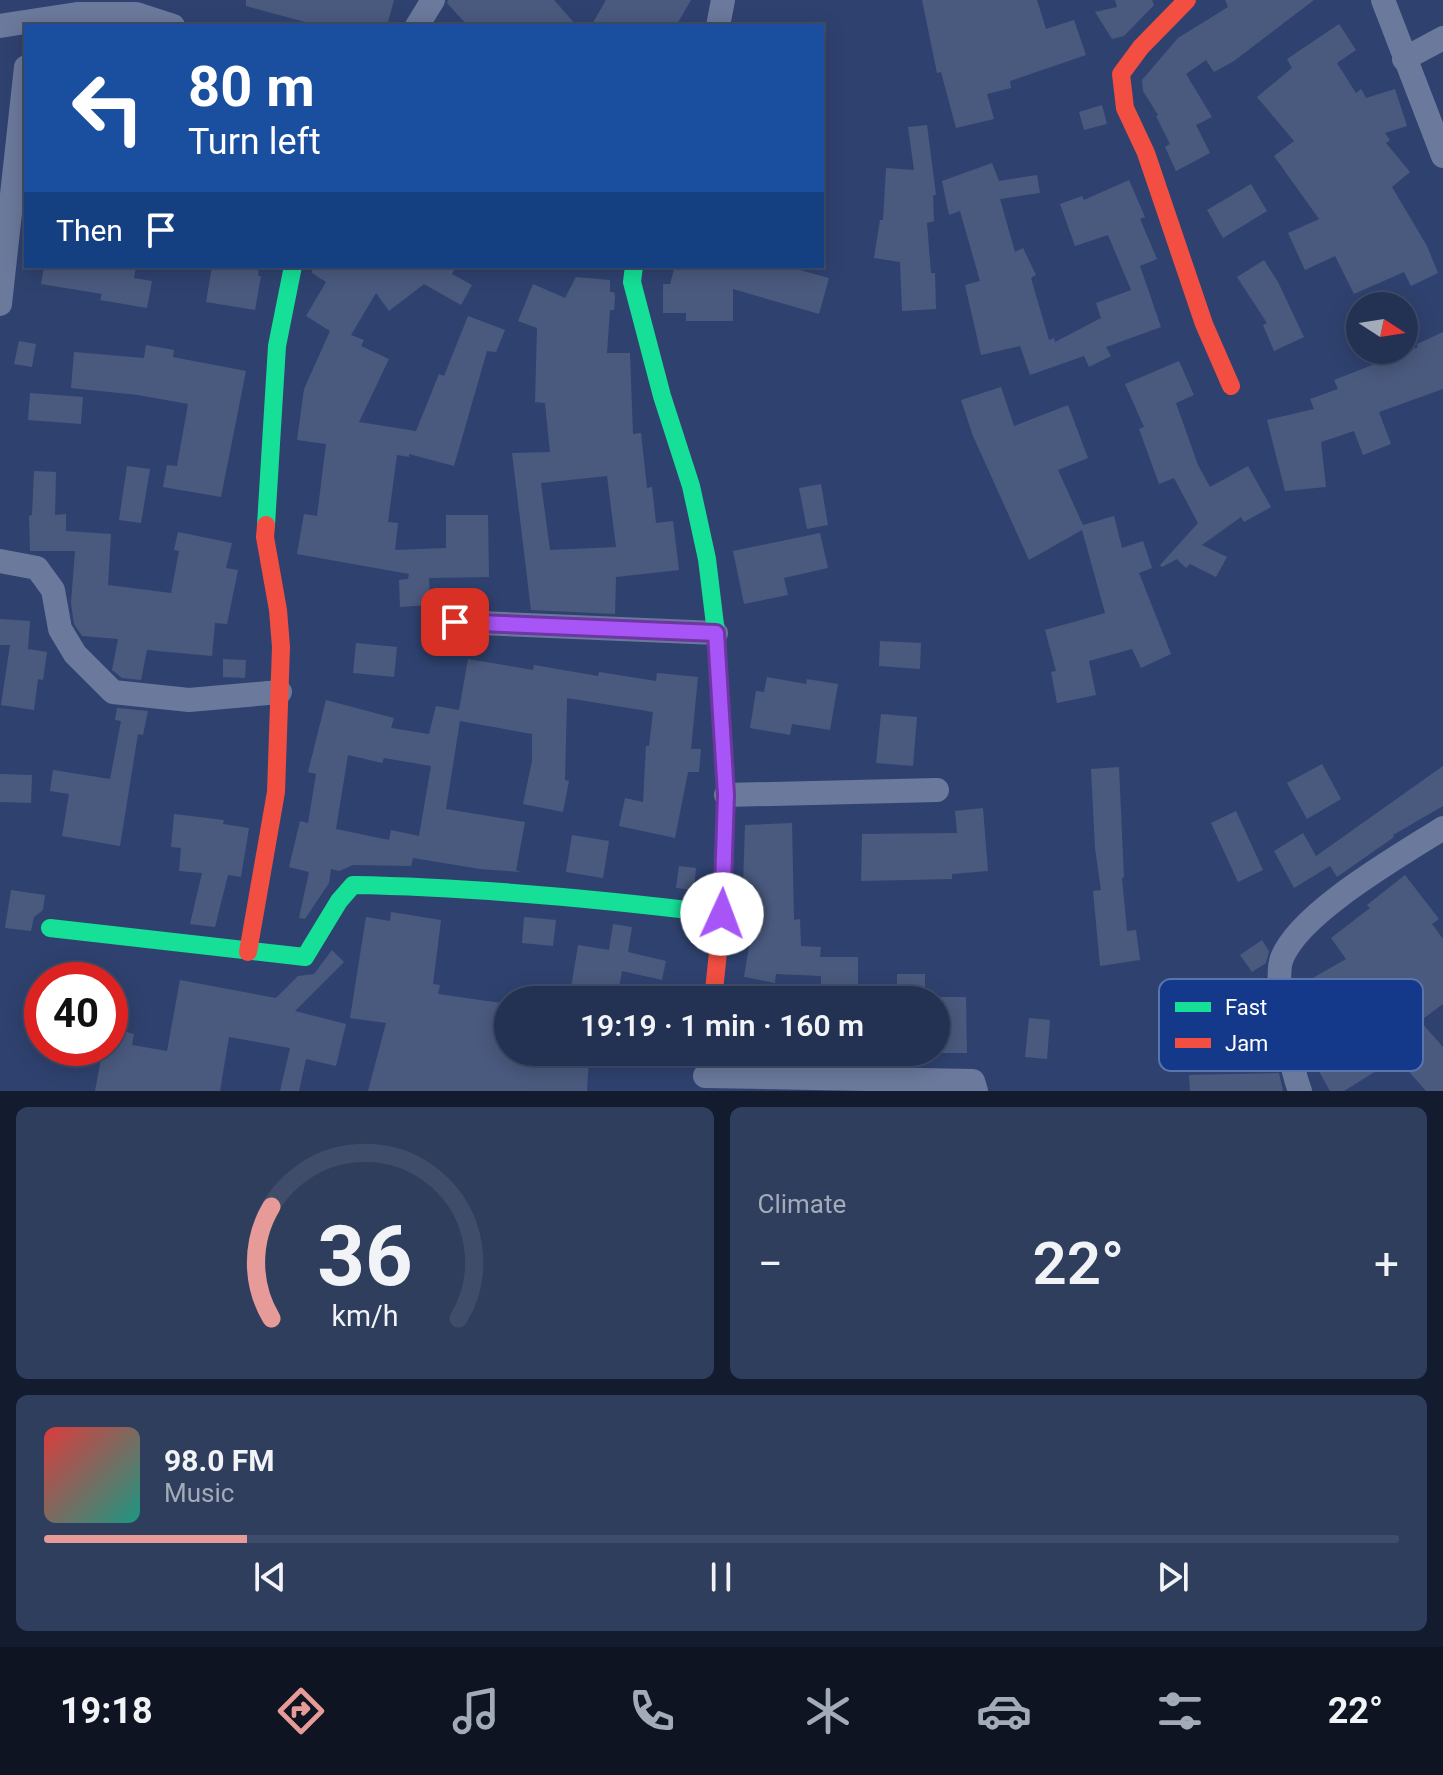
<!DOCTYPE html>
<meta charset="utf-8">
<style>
:root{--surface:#233253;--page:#2f3e5d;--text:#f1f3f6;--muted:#a3aab8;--line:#404d6a;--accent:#e69b98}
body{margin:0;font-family:Roboto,sans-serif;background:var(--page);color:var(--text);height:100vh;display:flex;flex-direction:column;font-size:30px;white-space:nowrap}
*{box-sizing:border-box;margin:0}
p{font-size:26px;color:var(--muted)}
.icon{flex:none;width:44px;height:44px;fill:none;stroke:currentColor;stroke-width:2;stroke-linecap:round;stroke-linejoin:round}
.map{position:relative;height:1091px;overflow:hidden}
.side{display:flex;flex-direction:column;gap:16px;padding:16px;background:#131c2e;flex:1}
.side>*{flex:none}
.hud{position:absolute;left:24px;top:24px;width:800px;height:244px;border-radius:0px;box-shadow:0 4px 20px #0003,0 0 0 2px var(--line);background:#1a4fa0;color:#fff;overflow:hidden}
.needle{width:52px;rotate:102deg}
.tools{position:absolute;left:1346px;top:292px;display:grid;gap:16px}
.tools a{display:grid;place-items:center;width:72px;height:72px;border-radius:50%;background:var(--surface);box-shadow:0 4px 20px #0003,0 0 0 2px var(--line);font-size:40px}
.speed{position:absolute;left:24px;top:962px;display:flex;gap:16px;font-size:40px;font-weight:700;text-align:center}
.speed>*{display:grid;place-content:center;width:104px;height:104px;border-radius:50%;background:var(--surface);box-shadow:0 4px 20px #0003,0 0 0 2px var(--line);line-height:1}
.speed .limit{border:12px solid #d22;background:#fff;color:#111}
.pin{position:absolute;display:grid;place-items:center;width:68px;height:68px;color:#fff;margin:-34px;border-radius:16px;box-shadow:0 4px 12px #0006}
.me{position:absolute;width:88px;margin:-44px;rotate:2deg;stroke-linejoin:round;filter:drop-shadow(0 0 6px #0008)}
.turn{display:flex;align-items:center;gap:28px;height:168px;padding:0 32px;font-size:36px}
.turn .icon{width:104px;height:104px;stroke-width:2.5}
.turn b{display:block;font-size:56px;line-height:68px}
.then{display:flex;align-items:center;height:76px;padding:0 32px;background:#0003;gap:16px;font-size:30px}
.big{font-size:60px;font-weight:600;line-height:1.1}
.side .tile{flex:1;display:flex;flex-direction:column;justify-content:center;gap:12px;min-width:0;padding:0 28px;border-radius:12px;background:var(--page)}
.side .dial{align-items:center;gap:0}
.dial svg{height:208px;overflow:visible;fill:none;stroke:var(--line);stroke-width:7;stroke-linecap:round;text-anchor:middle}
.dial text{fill:var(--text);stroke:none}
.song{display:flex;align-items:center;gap:24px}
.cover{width:96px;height:96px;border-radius:12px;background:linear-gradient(135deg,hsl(0 70% 55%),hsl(170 70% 35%))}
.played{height:8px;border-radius:4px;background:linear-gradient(90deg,var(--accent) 15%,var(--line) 15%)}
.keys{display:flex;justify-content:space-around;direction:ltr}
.heat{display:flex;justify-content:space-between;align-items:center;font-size:44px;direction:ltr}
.side .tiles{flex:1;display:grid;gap:16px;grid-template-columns:1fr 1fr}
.tile:last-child{grid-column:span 2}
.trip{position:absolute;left:494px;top:986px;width:456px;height:80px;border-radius:40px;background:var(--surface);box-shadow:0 4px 20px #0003,0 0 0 2px var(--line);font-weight:600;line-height:80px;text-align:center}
.dock{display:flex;height:128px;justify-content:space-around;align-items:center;background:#0e1421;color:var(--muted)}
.dock .icon{width:56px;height:56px}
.dock .current{color:var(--accent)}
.dock b{font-size:36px;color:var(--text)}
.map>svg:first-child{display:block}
.building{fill:#4a5a7e;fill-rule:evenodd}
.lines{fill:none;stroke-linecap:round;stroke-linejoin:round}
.street{stroke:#6b799c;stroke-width:24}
.fast{stroke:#16e098;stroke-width:18}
.jam{stroke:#f24e42;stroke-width:18}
.route-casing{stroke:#6d37a1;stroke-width:20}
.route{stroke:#a855f7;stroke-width:14}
.key{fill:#14388a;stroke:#5a74ad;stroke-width:2}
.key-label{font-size:22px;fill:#fff}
</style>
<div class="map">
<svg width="1443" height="1091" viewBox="0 0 1443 1091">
<rect width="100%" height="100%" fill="#2f426f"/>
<path class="building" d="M246,0h148l-7,26h-67l-74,-20z
M448,0h106l23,26h-109l-21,-23z
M606,0h85l-15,26h-85z
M922,0h115l9,29 28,-9 12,35 -76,26 1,7 -24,6 7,25 -38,9 -15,-56 -4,1z
M1115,0h37l2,5 -30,31 -12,3 -17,-27 22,-5z
M1225,0h89l-80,61 -20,11 -8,-12 -20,14 26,43 -16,8 14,28 -34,18 -11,-24 5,-3 -14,-28 2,-1 -15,-24 -1,-11 36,-42 50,-31z
M1339,24l17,26 -19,13 19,30 5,-4 5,9 29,-9 12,37 -22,7 5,7 -4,3 24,29 -18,15 35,59 11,27 -27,13 -7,-14 -50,22 -19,-38 -30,14 -17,-37 31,-14 -45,-63 20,-15 -37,-44 35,-29 -5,-9z
M1102,105l5,19 -23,6 -5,-18z
M927,125l9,70h-3l1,26 -7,2 4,50h4l1,36 -34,2 -2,-49 -26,-4 6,-38h3l3,-52 28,2 -6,-43z
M992,163l7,18 38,-6 3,18 -40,6 15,53 8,-4 13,27 -5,3 18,62 5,-2 1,4 46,-24 -5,-15 35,-13 -23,-55 -33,11 -15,-42 22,-8 2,4 45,-20 16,37 -5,2 17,40 -17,7 21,61 -55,20 5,9 -22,11 -5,-11 -54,19 -10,-29 -39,9 -16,-70 15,-4 -20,-70 -11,4 -7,-34z
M1251,184l16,27 -44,27 -16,-28z
M1264,260l14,22 26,55 -30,14 -11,-26 4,-2 -30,-46z
M44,266h92l-2,12 18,3 -5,27 -47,-8 2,-6 -61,-10z
M212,266h47l-1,10h3l-6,34 -49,-8z
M312,266h144l-4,8 20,11 -11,20 -37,-21 -35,27 -13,-18 -25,42 13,5 -3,6 28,13 -30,63 57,9 23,-57 5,2 24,-60 37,14 -9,22 -9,-1 -33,115 -45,-12v3l-12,-2 -9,67 10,1 -3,27 51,-2v-33h42l1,62 -60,1 1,27 -30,2 -1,-27 9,-1 1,-5 -112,-20 7,-40 13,2 9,-72 -29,-4 7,-51 26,-58 -24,-15 20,-34 -14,-9z
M675,266h127l-2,4 29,8 -10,36 -86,-25v32h-47v-8h-23v-29h7z
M576,277l34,3v12h4l1,5 -1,13h-4l-3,43h23l3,81 8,-1 6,55 5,-1 4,36 17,-2 6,49 -63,7 -1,37 -84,-4 -19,-157 38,-1 -5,-49 -10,-1 2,-74 -19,-7 15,-37 32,14zM607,476l9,71 -66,3 -9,-67z
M1443,332v57l-64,23 12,32 -28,11 -9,-24 -33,11 5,45 -41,4 -18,-71 47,-11 -4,-10 28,-10 -4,-9 84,-33 -1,-3z
M19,341l17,3 -4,23 -18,-3z
M146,345l28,5 -1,7 73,14 -25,126 -58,-10 4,-22 10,1 11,-62 -50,-9 -67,-7 3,-36 70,6z
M1179,361l15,34 -18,8 22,62 12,22 38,-21 23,41 -27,15 -3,-5 -39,28 25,12 -11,20 -26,-13 -4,4 -9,-9 -15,8 -2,-2 38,-42 -24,-45 -15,6 -20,-55 5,-2 -19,-43z
M1001,387l13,39 54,-21 20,53 -30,12 25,55 31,-9 8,32 21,-7 9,27 -13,5 32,81 -30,14 -9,-19 -43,12 7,34 -39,8 -6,-31 5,-1 -11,-41 60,-17 -23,-83 -53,30 -56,-124 -12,-36z
M30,393l53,4 -2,27 -53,-4z
M127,466l23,3 -9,54 -22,-3z
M34,471l22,1 -1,43 11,-1v17l45,3 -3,51 63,8 8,-42 -5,-1 4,-18 54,11 -6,25 12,2 -11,54 -12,-1 -3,33 -65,-6 -6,30 -19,-2 -10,-8 6,-31 -36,-3 -8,-12 -3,-21 4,-52h-45l-1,-35 3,-1z
M821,484l7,41 -21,4 -8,-41z
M820,533l8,35 -44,10 4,17 -44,9 -11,-53z
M0,619l30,2 -2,28 19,3 -4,28 -5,-1 -4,31 -33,-5 9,-60h-10z
M880,641l41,2 -1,26 -41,-3z
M356,643l41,4 -3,30 -41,-4z
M223,659l23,1 -1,18 -22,-1z
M468,659l65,11 1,-5 64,11 1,-4 57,9 1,-8 41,4 -7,72h10l-2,23h-11l-13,66 -56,-12 6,-28 18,4 3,-56h3l4,-34 -86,-14 -2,82 4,1 -6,31 -40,-8 9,-43v-27l-72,-13 -14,88 79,13 -9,48 4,2 -40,-3 -67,-11 -2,8 -58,-1 -14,6 -8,-2 -2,14 -24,36 -6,-1 10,-46 -20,-5 11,-46 8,2 8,-49 -8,-2 18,-72 68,18 -3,10 38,6 7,-28 23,4zM348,755l34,8 2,-5 47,8 -12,70 -28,-6 -2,10 -53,-11z
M767,677l39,7 1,-5 31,5 -8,46 -38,-6 -2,11 -40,-7 6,-37 8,1z
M117,708l31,3 -5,24 -5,-1 -18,112 -58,-10 7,-42 -19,-3 3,-21 57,9 11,-58 -6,-1z
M881,714l36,3 -4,49 -37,-3z
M1322,764l19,35 -34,20 -20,-36z
M1443,766v40l-50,29 1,2 -57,40 -7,-11 -36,22 -20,-37 29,-18 13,23z
M1119,767l5,110 -2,1 5,53 9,-1 4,30 -40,6 -7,-75 8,-1 -6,-42 -4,-79z
M0,774l32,1 -1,28 -31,-1z
M983,808l5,63 -36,3v5l-91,2 1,-47 95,-1 -2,-22z
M1236,811l27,59 -25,12 -27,-59z
M174,814l50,6 -1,4 26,4 -8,49 -13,-2 -13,52 -25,-3 12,-51 -23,-2 2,-23 -10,-1z
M792,823l2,97 6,-1 1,27 20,1 -1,10h38v43h-37v-24l-45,-2 -1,9 -31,-6 10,-61h-12l3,-91z
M572,835l37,6 -6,37 -37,-6z
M679,866l17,2 -2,22 -18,-2z
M1405,875l34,44 -7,5 11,15v65l-23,17 23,26v44h-17l-29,-33 -53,33h-14l-14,-25 35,-19 -40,-68 35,-20 -15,-21 39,-30 -3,-3z
M11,890l34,5 -2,15 -9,7 -3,14 -26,-3z
M391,912l50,8 -8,64 7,1 -2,9 70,10v48l81,6 -2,33h-219l18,-68 -36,-5 16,-101 24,4z
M524,917l32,3 -3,26 -31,-3z
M613,924l19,3 -4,25 38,9 -4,19 -40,-9 -3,17 -7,-1 -2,13h-41l9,-55 31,5z
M1262,940l7,11 -3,12 -14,9 -12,-17z
M332,950l12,12 -49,49 51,13 -10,42 -30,-7 -7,32h-19l10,-43 -61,-11 -9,54h-125l8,-43h7v-21l24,7 -2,11 35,6 13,-71 96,18 22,-22 16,-2z
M897,974h28v26h-28z
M936,997h30l1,56h-31z
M1029,1018l21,2 -3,39 -22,-2z
M1279,1073l4,18h-93l-1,-16z"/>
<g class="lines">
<path class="street" d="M1383,0l60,156
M0,26l77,-12h59l37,12
M417,26l16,-26
M718,26l5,-26
M1404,59l39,-21
M0,304l26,-237
M0,561l37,7 16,22 7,39 15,25 38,38 76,8 91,-8
M455,622l261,11
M726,795l211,-5
M705,1076l268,5 3,10
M1300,1091c-9,-24 -27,-111 -18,-133 18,-46 119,-103 161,-130"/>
<path class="fast" d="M634,266l-2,16 30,114 29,90 16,73 9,74 4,67
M266,525l11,-179 16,-80
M50,928l255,29 34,-56 14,-16c124,2 246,14 369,29"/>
<path class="jam" d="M1187,0l-46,47 -20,27 4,34 21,45 58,171 27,62
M248,952l28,-160 5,-145 -3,-37 -13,-73 1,-12
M713,1000l9,-86 4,-119 -6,-95"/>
</g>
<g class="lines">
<defs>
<path id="route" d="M455,622l261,11 10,162 -4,119"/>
</defs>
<use href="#route" class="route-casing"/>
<use href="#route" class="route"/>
</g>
<rect x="1159" y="979" width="264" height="92" rx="12" class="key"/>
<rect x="1175" y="1002" width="36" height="10" fill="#16e098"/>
<rect x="1175" y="1038" width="36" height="10" fill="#f24e42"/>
<g class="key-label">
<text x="1225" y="1015">Fast</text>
<text x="1225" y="1051">Jam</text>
</g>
</svg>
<div class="tools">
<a><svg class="needle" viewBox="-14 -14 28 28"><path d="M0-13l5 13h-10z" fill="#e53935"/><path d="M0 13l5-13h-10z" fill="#a3aab8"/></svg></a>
</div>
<div class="speed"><div class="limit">40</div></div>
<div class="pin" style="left:455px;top:622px;background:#d93025"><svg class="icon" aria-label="arrive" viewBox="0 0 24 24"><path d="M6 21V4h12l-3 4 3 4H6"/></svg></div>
<svg class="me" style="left:722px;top:914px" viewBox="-20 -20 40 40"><circle r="19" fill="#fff"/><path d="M0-13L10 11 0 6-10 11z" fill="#a855f7"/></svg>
<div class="trip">19:19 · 1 min · 160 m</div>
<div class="hud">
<div class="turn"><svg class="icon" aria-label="left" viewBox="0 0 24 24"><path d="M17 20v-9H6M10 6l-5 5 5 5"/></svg><div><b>80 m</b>Turn left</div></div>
<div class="then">Then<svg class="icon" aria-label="arrive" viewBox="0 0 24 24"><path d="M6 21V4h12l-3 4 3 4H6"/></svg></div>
</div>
</div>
<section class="side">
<div class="tiles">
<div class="tile dial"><svg viewBox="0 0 100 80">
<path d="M14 69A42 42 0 1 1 86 69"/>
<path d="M14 69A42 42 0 0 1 14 26" stroke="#e69b98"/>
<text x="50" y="56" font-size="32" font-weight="700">36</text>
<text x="50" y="72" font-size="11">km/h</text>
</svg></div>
<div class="tile"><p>Climate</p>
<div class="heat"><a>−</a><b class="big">22°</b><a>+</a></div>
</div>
<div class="tile">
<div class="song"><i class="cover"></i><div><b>98.0 FM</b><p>Music</p></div></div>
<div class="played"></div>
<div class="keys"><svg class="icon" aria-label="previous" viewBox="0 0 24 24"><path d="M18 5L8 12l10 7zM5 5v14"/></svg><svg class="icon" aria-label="pause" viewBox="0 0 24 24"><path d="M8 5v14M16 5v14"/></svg><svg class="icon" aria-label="next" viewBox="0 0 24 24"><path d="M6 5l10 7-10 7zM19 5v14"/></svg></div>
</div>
</div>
</section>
<nav class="dock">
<b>19:18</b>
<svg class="icon current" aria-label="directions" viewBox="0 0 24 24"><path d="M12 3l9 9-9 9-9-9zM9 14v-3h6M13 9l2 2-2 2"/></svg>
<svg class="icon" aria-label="music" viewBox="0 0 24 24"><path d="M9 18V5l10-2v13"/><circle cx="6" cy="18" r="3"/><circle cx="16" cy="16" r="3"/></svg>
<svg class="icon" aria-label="phone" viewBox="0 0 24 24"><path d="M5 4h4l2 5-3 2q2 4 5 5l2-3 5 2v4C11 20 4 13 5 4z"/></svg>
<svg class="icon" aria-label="climate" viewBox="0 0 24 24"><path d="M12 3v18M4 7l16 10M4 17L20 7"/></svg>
<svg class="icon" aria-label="car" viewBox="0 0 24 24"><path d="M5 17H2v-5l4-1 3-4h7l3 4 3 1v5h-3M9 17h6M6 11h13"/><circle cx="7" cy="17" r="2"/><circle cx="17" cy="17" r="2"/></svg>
<svg class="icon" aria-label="filters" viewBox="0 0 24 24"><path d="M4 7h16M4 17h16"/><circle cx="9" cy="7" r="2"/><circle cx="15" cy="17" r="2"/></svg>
<b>22°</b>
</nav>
